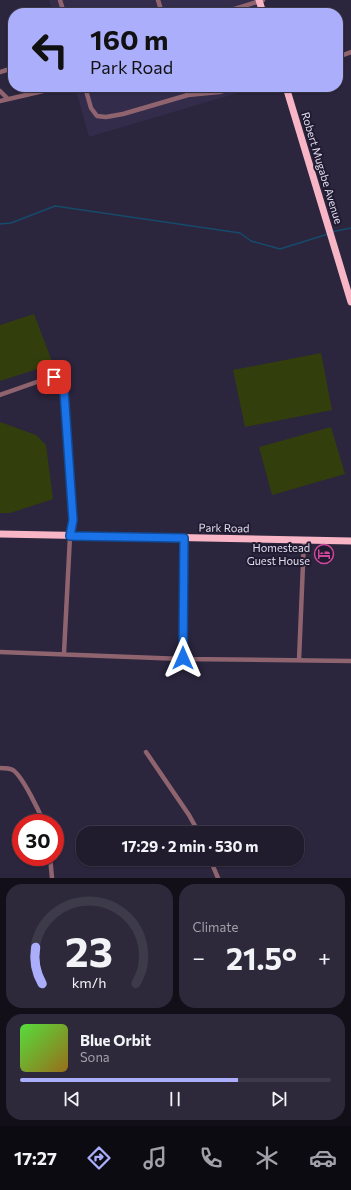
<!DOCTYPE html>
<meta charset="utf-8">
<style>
:root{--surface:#201c2e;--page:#2d293a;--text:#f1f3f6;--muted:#a2a1aa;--line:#3d3a4a;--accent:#abaffb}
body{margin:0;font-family:Commissioner,sans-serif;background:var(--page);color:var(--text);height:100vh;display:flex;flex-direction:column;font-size:15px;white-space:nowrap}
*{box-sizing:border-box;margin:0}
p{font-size:13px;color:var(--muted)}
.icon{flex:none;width:22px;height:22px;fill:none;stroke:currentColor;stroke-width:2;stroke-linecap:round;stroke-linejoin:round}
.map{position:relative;height:878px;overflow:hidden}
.drawer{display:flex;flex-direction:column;gap:6px;padding:6px;background:#120f19;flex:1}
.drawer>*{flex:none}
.banner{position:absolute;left:8px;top:8px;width:335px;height:84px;border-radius:16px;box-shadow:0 1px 3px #0004,0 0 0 1px var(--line);background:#abaffb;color:#111;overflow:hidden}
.speed{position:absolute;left:12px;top:814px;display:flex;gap:8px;font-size:20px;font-weight:700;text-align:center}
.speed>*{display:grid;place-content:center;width:52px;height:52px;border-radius:50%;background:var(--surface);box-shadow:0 1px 3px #0004,0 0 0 1px var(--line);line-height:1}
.speed .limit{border:6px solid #d22;background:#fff;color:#111}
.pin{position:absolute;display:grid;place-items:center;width:34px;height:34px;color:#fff;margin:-17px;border-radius:8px;box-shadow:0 2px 6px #0006}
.me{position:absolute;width:44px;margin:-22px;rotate:0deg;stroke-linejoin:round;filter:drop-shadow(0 0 3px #0008)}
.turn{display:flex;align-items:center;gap:14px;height:84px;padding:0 16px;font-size:18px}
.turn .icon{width:52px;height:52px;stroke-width:2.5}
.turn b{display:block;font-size:28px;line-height:34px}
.big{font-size:30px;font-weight:700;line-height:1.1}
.drawer .widget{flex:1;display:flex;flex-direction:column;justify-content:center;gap:6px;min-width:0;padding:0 14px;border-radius:16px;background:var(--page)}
.drawer .dial{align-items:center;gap:0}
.dial svg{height:104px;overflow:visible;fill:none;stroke:var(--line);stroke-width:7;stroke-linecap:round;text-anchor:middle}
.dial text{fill:var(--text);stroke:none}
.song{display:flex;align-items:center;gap:12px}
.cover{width:48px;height:48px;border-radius:6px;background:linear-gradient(135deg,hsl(110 70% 55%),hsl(40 70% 35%))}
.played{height:4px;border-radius:2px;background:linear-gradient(90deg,var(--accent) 70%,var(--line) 70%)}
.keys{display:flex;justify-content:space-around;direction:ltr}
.heat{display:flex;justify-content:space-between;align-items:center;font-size:22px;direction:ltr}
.drawer .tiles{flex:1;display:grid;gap:6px;grid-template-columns:1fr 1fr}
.widget:last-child{grid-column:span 2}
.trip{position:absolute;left:76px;top:826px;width:228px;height:40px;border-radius:16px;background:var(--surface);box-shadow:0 1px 3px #0004,0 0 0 1px var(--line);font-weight:700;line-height:40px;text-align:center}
.tabs{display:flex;height:64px;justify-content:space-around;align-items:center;background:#0d0b12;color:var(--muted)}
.tabs .icon{width:28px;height:28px}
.tabs .on{color:var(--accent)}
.tabs b{font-size:18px;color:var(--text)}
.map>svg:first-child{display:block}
.built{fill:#332c4a}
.green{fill:#323f0c}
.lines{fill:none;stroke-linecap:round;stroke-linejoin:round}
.stream{stroke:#164b6c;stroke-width:1.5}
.minor{stroke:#90646f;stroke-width:4.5}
.trunk{stroke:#f8b5c5;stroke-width:7}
.route-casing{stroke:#114b97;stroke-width:10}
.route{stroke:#1a73e8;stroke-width:7}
.labels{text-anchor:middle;stroke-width:4;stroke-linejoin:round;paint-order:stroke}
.street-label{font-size:11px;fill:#e0dded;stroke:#211b32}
.poi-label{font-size:11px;fill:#e0dded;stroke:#211b32;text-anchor:end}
</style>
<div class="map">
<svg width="351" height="878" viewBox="0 0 351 878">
<rect width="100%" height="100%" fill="#2b253d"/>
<path class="built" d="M49,0h213l4,13h-213z
M75,87h183l-169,50z"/>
<path class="green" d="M34,314l19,50 -53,17v-56z
M321,353l11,57 -87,17 -12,-57z
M0,422l36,13 10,10 7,54 -43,14h-10z
M331,427l14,47 -73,21 -13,-48z"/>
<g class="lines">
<path class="stream" d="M0,224l11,-1 44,-17 185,27 11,8 29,8 48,-15
M331,232l20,-4"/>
<path class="minor" d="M60,0l4,13
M158,0l4,13
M222,13l41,-13
M338,57l13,-5
M0,72l13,-4
M85,87l6,21 6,8 9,1 17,-3 65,-19 31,-3 19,-5
M185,87l3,8
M0,91l8,8
M0,101l56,-13
M0,395l51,-18 6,1 4,4 3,9 4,41 5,87 -3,17 -6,117
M0,652l183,7 168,2
M183,659l1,-121
M299,660l5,-120
M146,752l43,63 10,18
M0,768c4,0 9,0 13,2 10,7 26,41 31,53
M50,857l2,21
M210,859l8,19"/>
<path class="trunk" d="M259,0l4,13
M286,87l65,215
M0,534l351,7"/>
</g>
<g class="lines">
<defs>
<path id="route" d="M54,377c7,2 9,7 10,14l9,129 -3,16 114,2 -1,120"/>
</defs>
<use href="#route" class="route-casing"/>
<use href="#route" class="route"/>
</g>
<defs>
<symbol id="hotel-ring" viewBox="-11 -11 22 22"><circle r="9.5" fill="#211b32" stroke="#d1479c" stroke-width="1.5"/><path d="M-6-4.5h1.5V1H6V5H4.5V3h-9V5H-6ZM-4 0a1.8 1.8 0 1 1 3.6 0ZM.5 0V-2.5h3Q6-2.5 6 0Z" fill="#d1479c"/></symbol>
</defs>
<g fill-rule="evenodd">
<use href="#hotel-ring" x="313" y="543" width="22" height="22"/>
</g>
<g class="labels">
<g class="street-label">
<text transform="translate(322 168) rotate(73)" y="4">Robert Mugabe Avenue</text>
<text transform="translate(224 528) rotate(1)" y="4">Park Road</text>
</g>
<g class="poi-label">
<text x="310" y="552">Homestead<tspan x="310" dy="13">Guest House</tspan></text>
</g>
</g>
</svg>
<div class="speed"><div class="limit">30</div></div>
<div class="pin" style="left:54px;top:377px;background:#d93025"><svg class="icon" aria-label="arrive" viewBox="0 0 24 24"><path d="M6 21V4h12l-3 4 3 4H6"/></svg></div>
<svg class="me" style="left:183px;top:658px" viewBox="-20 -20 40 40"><path d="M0-17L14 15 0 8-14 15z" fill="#1a73e8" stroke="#fff" stroke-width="4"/></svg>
<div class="trip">17:29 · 2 min · 530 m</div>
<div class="banner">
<div class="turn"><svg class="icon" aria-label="left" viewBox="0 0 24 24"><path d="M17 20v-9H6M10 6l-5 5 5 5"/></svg><div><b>160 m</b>Park Road</div></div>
</div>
</div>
<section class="drawer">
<div class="tiles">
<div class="widget dial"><svg viewBox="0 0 100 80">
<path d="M14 69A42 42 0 1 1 86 69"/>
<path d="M14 69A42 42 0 0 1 9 41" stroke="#abaffb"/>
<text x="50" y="56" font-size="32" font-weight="700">23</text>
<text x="50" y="72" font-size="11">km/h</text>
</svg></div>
<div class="widget"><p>Climate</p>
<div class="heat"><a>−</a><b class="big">21.5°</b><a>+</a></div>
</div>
<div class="widget">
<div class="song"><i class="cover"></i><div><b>Blue Orbit</b><p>Sona</p></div></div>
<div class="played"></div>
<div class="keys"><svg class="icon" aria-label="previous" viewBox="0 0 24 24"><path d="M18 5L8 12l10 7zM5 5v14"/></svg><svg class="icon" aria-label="pause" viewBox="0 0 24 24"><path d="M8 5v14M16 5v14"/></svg><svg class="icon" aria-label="next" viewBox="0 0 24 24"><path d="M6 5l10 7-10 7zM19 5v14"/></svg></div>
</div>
</div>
</section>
<nav class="tabs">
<b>17:27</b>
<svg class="icon on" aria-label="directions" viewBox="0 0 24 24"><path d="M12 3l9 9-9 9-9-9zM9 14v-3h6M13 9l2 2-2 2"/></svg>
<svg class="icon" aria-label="music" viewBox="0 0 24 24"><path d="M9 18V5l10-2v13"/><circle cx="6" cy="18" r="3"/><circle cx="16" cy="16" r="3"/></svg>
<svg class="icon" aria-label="phone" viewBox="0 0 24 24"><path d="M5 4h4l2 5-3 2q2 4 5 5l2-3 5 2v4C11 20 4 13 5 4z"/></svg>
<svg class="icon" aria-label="climate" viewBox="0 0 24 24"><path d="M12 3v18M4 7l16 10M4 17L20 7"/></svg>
<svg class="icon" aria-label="car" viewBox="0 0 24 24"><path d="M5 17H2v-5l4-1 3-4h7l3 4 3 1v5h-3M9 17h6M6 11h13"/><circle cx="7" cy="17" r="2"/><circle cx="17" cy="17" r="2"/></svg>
</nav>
